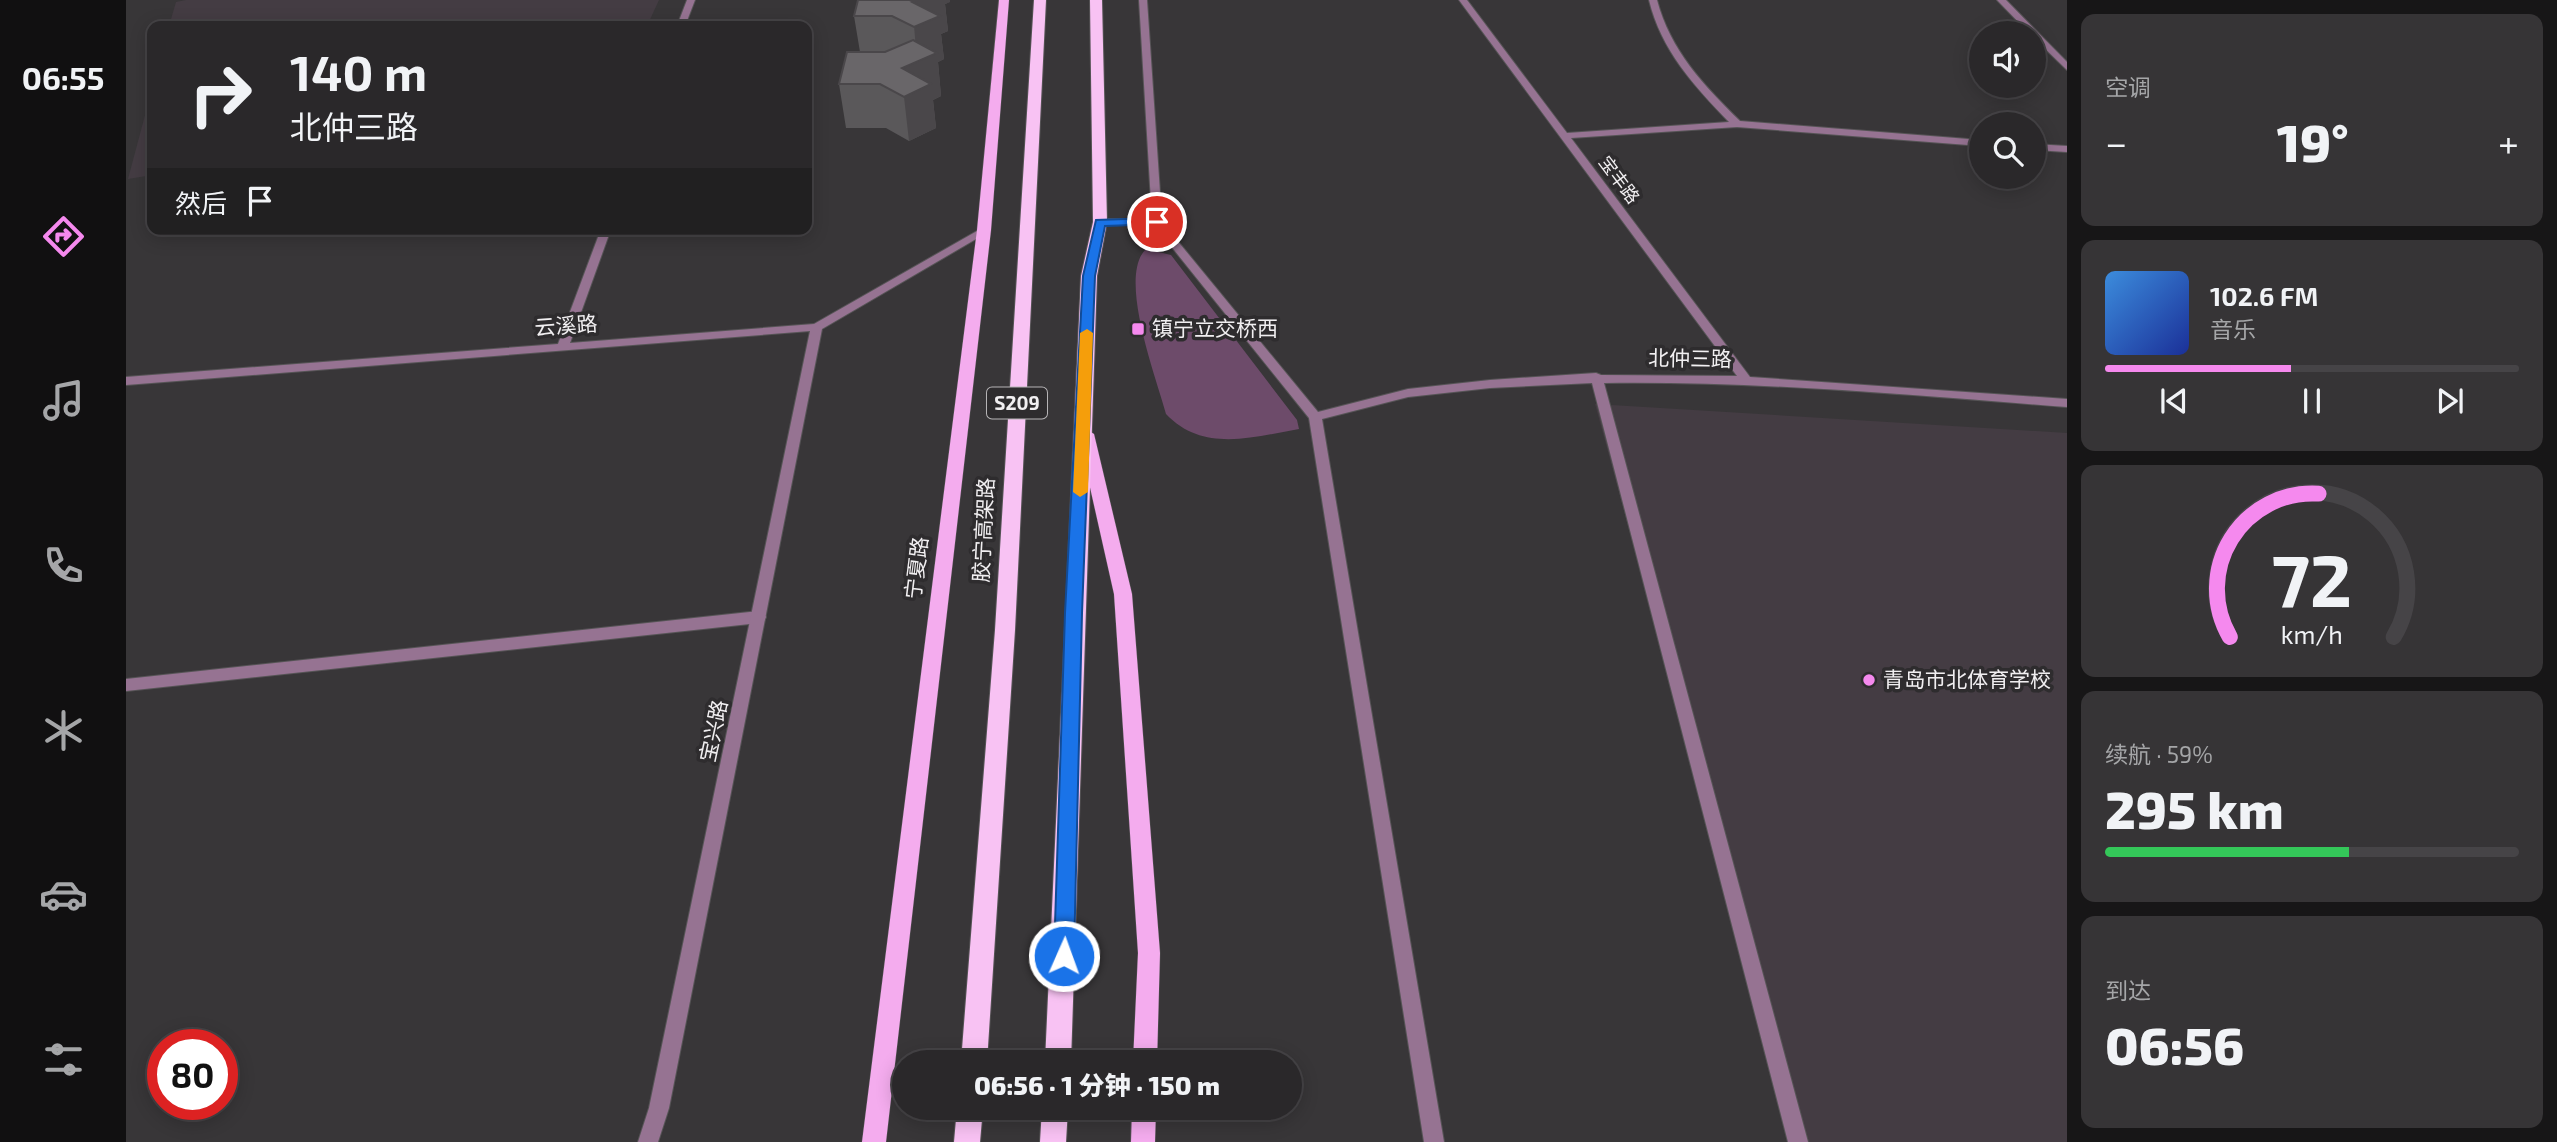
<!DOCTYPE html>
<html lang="zh">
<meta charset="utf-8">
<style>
:root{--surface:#2a282a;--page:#363436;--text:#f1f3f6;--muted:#a5a6a8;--line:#464447;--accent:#f589ee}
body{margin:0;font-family:"Exo 2","Noto Sans SC",sans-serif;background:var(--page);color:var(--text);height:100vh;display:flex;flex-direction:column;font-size:26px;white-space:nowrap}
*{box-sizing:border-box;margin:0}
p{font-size:23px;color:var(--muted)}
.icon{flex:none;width:38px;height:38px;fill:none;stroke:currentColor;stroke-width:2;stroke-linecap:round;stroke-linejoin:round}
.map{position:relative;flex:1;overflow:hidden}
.side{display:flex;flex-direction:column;gap:14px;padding:14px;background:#171617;width:490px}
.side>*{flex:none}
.guide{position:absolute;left:21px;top:21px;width:665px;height:214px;border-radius:14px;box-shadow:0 4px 18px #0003,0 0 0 2px var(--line);background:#2a282a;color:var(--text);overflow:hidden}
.tools{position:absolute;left:1843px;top:21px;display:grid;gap:14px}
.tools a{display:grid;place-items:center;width:77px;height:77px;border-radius:50%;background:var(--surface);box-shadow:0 4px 18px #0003,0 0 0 2px var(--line);font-size:35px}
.speed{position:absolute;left:21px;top:1029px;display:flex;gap:14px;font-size:35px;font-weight:700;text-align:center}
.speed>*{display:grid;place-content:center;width:91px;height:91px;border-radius:50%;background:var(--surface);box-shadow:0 4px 18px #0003,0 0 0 2px var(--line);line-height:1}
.speed .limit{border:10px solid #d22;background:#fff;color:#111}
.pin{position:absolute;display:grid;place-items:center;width:60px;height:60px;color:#fff;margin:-30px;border:4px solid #fff;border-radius:50%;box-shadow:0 2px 7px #0007}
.me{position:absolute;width:77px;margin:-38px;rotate:2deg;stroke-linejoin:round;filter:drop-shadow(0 0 5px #0008)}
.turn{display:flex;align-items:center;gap:24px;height:147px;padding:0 28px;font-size:32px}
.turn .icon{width:91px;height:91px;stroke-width:2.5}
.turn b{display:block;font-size:49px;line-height:60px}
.then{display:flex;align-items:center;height:66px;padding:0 28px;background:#0003;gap:14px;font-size:26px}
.big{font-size:52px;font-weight:800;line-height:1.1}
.side .tile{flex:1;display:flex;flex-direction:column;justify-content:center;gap:10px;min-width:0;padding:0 24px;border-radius:14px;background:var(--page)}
.side .dial{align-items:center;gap:0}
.dial svg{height:182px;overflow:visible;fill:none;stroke:var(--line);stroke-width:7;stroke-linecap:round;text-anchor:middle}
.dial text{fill:var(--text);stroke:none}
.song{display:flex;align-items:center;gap:21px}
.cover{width:84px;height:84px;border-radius:10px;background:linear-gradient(135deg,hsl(210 70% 55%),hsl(230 70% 35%))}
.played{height:7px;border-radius:4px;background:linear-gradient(90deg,var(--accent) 45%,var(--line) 45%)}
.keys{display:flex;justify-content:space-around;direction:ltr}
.heat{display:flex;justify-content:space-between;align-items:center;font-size:38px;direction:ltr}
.charge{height:10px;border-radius:5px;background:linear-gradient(90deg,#34c759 59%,var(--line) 0)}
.trip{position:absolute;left:766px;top:1050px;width:410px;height:70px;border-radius:35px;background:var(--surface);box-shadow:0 4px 18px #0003,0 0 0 2px var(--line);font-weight:800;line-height:70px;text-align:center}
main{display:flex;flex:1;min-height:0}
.tabs{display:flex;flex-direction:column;width:126px;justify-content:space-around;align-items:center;background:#111011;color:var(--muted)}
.tabs .icon{width:49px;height:49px}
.tabs .active{color:var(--accent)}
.tabs b{font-size:32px;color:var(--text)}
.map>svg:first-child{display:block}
.built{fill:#443c43}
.green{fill:#6d4b6a}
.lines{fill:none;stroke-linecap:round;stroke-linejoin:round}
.service-casing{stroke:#565456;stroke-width:2}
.minor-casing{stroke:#565456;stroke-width:2}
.primary-casing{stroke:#565456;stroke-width:1}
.trunk-casing{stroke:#565456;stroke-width:2}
.service{fill:#967392;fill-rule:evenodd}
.minor{fill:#967392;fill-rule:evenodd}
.primary{fill:#f4acee;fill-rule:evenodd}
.trunk{fill:#f8c2f3;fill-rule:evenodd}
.wall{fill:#5a585a}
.shaded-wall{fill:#4a474a}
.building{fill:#696669;stroke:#4a474a;stroke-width:2}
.route{fill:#1a73e8;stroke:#114b97;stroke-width:2}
.slow{fill:#f59e0b}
.poi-dot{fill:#f589ee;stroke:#2e2c2e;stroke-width:2.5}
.labels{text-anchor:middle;stroke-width:7;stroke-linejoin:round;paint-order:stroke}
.far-street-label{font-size:18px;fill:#f1eff1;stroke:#2e2c2e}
.shield{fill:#2e2c2e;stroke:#b6b4b6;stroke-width:2}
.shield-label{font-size:19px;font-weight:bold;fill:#f1eff1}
.street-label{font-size:21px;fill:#f1eff1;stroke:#2e2c2e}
.poi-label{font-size:21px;fill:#f1eff1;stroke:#2e2c2e;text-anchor:start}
</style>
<main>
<nav class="tabs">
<b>06:55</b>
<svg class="icon active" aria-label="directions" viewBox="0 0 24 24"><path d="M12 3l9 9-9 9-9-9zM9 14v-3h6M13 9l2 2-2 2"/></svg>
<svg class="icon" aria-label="music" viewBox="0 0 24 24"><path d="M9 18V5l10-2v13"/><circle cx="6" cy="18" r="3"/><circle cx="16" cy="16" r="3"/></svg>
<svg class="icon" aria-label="phone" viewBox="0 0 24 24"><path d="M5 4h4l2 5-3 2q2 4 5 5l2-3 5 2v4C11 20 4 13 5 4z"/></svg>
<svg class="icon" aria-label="climate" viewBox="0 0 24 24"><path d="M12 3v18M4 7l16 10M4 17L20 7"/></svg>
<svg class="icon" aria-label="car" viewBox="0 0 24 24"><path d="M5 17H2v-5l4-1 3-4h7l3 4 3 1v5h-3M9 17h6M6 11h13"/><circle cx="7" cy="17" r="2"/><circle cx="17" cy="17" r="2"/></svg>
<svg class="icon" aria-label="filters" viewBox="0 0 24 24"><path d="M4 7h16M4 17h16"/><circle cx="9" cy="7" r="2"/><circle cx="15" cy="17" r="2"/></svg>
</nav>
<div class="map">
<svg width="1941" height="1142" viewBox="0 0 1941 1142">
<rect width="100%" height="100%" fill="#383638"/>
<path class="built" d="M60,0h473l-12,26h-478l7,-24z
M26,89v86l-24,4z
M1469,404l472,29v709h-277l-53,-216z"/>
<path class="green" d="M1020,249l25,6 126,165 2,9c-46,8 -96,24 -133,-15 -9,-35 -49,-137 -20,-165z"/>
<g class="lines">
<defs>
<path id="service" d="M633,611l5,2 2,4 -2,4 -5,2 -633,68v-12z"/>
<path id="minor" d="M561,0h8l-10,26h-8z
M1013,0h8l15,222 156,190 90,-23 82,-9 106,-7 5,2 136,1 -278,-376h8l100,133 162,-11c-35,-36 -68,-72 -80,-122h8c13,50 47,86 83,121l241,19v6l-244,-19 -166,11 179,239 317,22v8c-154,-12 -309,-26 -463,-24l204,759h-20l-196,-759 -102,5 -82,9 -86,22 122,723h-20l-115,-724 -155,-193h-54l-5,-3 5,-3h52z
M1871,0h9l61,62v8l-33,-32v-5h-5z
M1908,144l33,2v6l-33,-2z
M858,227l4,1v4l-166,97 -153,779 -11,34h-20l11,-34 161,-777 -684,54v-8l432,-33 43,-115h10l-41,114 244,-19z"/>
<path id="primary" d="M873,0h10l-18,230 -105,912h-24l115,-912z
M960,429l8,5 38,160 28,359 -3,109h-24l5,-109 -24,-359 -36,-160z
M1006,1108h24l-1,34h-24z"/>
<path id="trunk" d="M908,0h12l-31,630 -28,432h-26l34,-432z
M964,0h12l5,222 -10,54 -26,786h-26l36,-786 12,-54z
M831,1108h26l-3,34h-26z
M916,1108h26l-2,34h-26z"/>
</defs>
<use href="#service" class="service-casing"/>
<use href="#minor" class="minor-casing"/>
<use href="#primary" class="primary-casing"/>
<use href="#trunk" class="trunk-casing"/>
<use href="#service" class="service"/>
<use href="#minor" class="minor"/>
<use href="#primary" class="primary"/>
<use href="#trunk" class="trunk"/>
</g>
<path class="wall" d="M824,2l-5,2 3,27 -7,3 3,25 -6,3 3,34 -8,4 3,28 -27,13 -23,-13h-40l-7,-44 21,-32 -6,-36z"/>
<path class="shaded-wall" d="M792,0h32v2l-5,2 3,27 -7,3 3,25 -6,3 3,34 -8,4 3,28 -27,13 -5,-44 -2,-29 15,-7 -5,-59z"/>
<path class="building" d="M732,0h60l-6,2 28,14 -26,11 -22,-11h-38z
M787,40l24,13 -35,15 29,16 -27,13 -24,-13h-41l8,-32h38z"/>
<path class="route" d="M1031,218l5,1v5l-57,2 -10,50 -13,337 -8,343 -2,7 -8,3 -7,-3 -3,-7 11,-343 18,-337 13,-56z"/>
<path class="slow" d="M961,329l6,4 -5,159 -8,5 -7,-5 7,-159z"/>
<g class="poi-dot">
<rect x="1005" y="322" width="14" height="14" rx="3.5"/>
<circle cx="1743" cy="680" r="7"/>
</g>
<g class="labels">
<g class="far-street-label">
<text transform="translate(1493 180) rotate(53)" y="6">宝丰路</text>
</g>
<rect class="shield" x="861" y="387.5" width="60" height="31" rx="5"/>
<g class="shield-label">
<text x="891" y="410">S209</text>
</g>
<g class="street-label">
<text transform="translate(440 326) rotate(-4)" y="7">云溪路</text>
<text transform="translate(1564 359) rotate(1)" y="7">北仲三路</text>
<text transform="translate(858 530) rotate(-87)" y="7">胶宁高架路</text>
<text transform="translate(791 568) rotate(-83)" y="7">宁夏路</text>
<text transform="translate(588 731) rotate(-78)" y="7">宝兴路</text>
</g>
<g class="poi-label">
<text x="1026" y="336">镇宁立交桥西</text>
<text x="1757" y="687">青岛市北体育学校</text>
</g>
</g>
</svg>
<div class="tools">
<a><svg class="icon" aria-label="sound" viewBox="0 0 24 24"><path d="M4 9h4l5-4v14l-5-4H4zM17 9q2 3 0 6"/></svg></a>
<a><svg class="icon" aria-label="search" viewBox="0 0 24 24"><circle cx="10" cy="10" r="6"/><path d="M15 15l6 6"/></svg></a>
</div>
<div class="speed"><div class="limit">80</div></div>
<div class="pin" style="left:1031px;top:222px;background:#d93025"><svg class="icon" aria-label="arrive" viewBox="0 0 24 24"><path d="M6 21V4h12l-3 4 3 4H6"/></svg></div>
<svg class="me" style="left:938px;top:956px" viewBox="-20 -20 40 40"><circle r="17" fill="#1a73e8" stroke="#fff" stroke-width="3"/><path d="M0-11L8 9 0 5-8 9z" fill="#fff"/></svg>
<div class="trip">06:56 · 1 分钟 · 150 m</div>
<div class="guide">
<div class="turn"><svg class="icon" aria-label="right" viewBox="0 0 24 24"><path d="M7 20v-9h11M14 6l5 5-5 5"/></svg><div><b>140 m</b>北仲三路</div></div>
<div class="then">然后<svg class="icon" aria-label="arrive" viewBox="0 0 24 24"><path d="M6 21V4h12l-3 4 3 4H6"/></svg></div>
</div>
</div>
<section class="side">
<div class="tile"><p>空调</p>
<div class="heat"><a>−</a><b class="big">19°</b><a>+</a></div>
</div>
<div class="tile">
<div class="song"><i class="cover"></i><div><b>102.6 FM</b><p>音乐</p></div></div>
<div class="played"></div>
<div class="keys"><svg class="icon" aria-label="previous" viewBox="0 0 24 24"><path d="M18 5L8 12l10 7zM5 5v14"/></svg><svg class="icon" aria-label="pause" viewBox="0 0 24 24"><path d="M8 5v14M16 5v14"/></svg><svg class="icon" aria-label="next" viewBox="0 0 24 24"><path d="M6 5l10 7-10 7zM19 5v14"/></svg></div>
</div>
<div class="tile dial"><svg viewBox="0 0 100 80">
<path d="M14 69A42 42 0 1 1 86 69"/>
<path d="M14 69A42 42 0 0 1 53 6" stroke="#f589ee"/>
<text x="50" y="56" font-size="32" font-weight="700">72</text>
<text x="50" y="72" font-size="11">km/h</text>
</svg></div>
<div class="tile"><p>续航 · 59%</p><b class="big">295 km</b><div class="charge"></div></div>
<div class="tile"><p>到达</p><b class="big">06:56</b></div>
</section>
</main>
